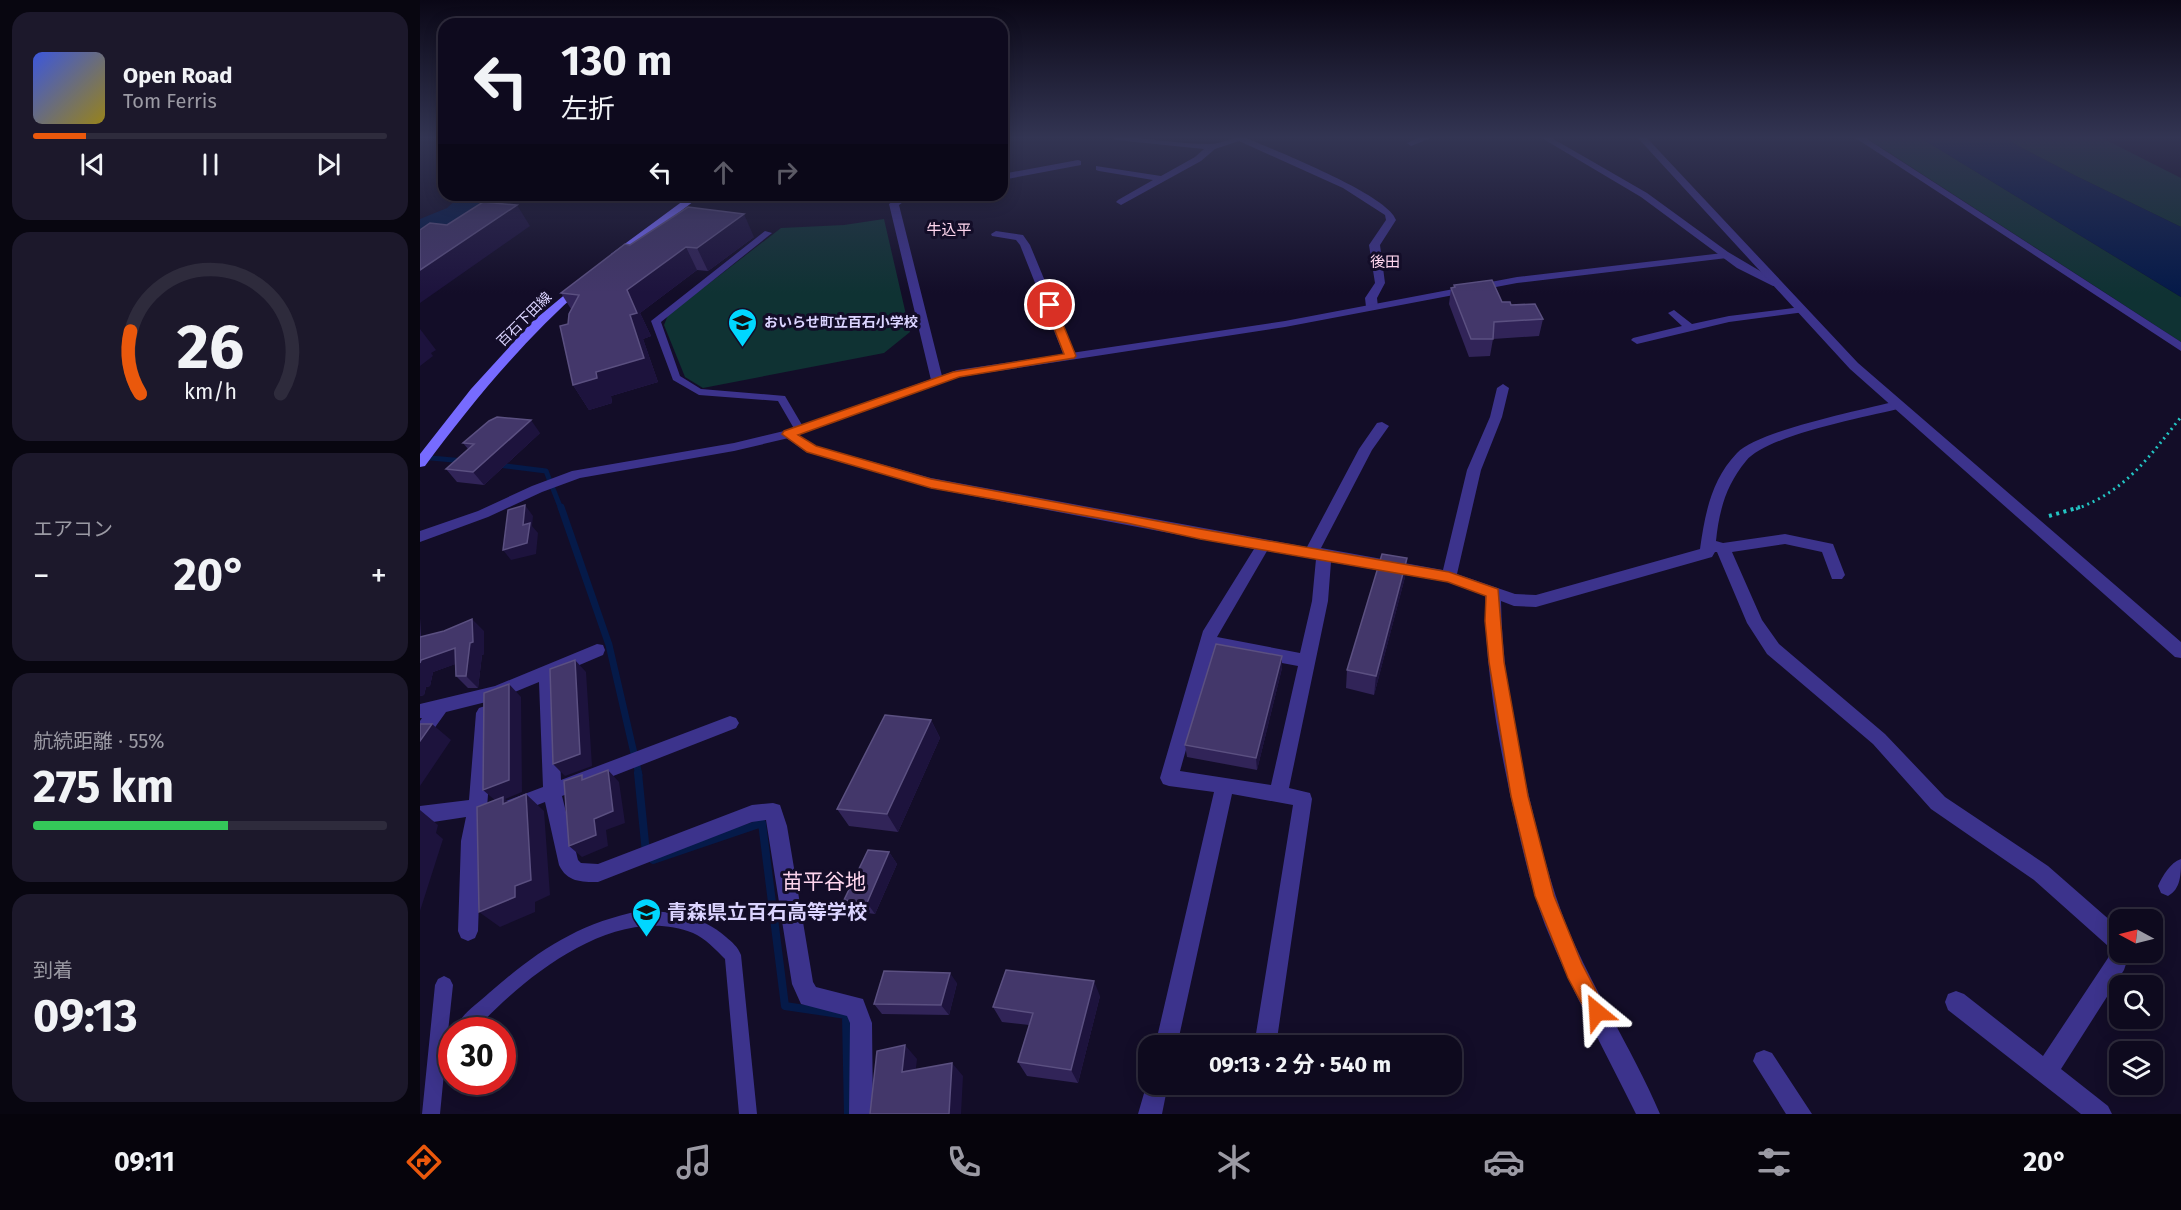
<!DOCTYPE html>
<html lang="ja">
<meta charset="utf-8">
<style>
:root{--surface:#0e0a1e;--page:#1c182b;--text:#f1f3f6;--muted:#9b9aa4;--line:#2e2b3c;--accent:#ea580c}
body{margin:0;font-family:"Fira Sans","Noto Sans JP",sans-serif;background:var(--page);color:var(--text);height:100vh;display:flex;flex-direction:column;font-size:22px;white-space:nowrap}
*{box-sizing:border-box;margin:0}
p{font-size:20px;color:var(--muted)}
.icon{flex:none;width:33px;height:33px;fill:none;stroke:currentColor;stroke-width:2;stroke-linecap:round;stroke-linejoin:round}
.map{position:relative;flex:1;overflow:hidden}
.panel{display:flex;flex-direction:column;gap:12px;padding:12px;background:#080610;width:420px}
.panel>*{flex:none}
.guide{position:absolute;left:18px;top:18px;width:570px;height:183px;border-radius:18px;box-shadow:0 3px 15px #0003,0 0 0 2px var(--line);background:#0e0a1e;color:var(--text);overflow:hidden}
.needle{width:39px;rotate:277deg}
.controls{position:absolute;left:1689px;top:909px;display:grid;gap:12px}
.controls a{display:grid;place-items:center;width:54px;height:54px;border-radius:12px;background:var(--surface);box-shadow:0 3px 15px #0003,0 0 0 2px var(--line);font-size:30px}
.speed{position:absolute;left:18px;top:1017px;display:flex;gap:12px;font-size:30px;font-weight:700;text-align:center}
.speed>*{display:grid;place-content:center;width:78px;height:78px;border-radius:50%;background:var(--surface);box-shadow:0 3px 15px #0003,0 0 0 2px var(--line);line-height:1}
.speed .limit{border:9px solid #d22;background:#fff;color:#111}
.pin{position:absolute;display:grid;place-items:center;width:51px;height:51px;color:#fff;margin:-26px;border:3px solid #fff;border-radius:50%;box-shadow:0 2px 6px #0007}
.me{position:absolute;width:66px;margin:-33px;rotate:333deg;stroke-linejoin:round;filter:drop-shadow(0 0 4px #0008)}
.turn{display:flex;align-items:center;gap:21px;height:126px;padding:0 24px;font-size:27px}
.turn .icon{width:78px;height:78px;stroke-width:2.5}
.turn b{display:block;font-size:42px;line-height:51px}
.lanes{display:flex;align-items:center;height:57px;padding:0 24px;background:#0003;justify-content:center;gap:30px;direction:ltr}
.lanes .off{opacity:.35}
.big{font-size:45px;font-weight:700;line-height:1.1}
.panel .card{flex:1;display:flex;flex-direction:column;justify-content:center;gap:9px;min-width:0;padding:0 21px;border-radius:18px;background:var(--page)}
.panel .dial{align-items:center;gap:0}
.dial svg{height:156px;overflow:visible;fill:none;stroke:var(--line);stroke-width:7;stroke-linecap:round;text-anchor:middle}
.dial text{fill:var(--text);stroke:none}
.song{display:flex;align-items:center;gap:18px}
.cover{width:72px;height:72px;border-radius:9px;background:linear-gradient(135deg,hsl(230 70% 55%),hsl(50 70% 35%))}
.played{height:6px;border-radius:3px;background:linear-gradient(90deg,var(--accent) 15%,var(--line) 15%)}
.keys{display:flex;justify-content:space-around;direction:ltr}
.heat{display:flex;justify-content:space-between;align-items:center;font-size:33px;direction:ltr}
.charge{height:9px;border-radius:4px;background:linear-gradient(90deg,#34c759 55%,var(--line) 0)}
.trip{position:absolute;left:718px;top:1035px;width:324px;height:60px;border-radius:18px;background:var(--surface);box-shadow:0 3px 15px #0003,0 0 0 2px var(--line);font-weight:700;line-height:60px;text-align:center}
.menu{display:flex;height:96px;justify-content:space-around;align-items:center;background:#06040c;color:var(--muted)}
.menu .icon{width:42px;height:42px}
.menu .selected{color:var(--accent)}
.menu b{font-size:27px;color:var(--text)}
main{display:flex;flex:1;min-height:0}
.map>svg:first-child{display:block}
.green{fill:#0f3233}
.water{fill:#051a49}
.lines{fill:none;stroke-linecap:round;stroke-linejoin:round}
.stream-far2{stroke:#051a49;stroke-width:5}
.stream-far1{stroke:#051a49;stroke-width:7}
.stream{stroke:#051a49;stroke-width:8}
.river{fill:#051a49;fill-rule:evenodd}
.path-far2{stroke:#23c4c3;stroke-width:2;stroke-dasharray:2 3;stroke-linecap:butt}
.path-far1{stroke:#23c4c3;stroke-width:3;stroke-dasharray:2 4;stroke-linecap:butt}
.path{stroke:#23c4c3;stroke-width:4;stroke-dasharray:3 4.5;stroke-linecap:butt}
.service{fill:#3c338c;fill-rule:evenodd}
.minor{fill:#3c338c;fill-rule:evenodd}
.tertiary{fill:#3c338c;fill-rule:evenodd}
.secondary{fill:#776bff;fill-rule:evenodd}
.wall{fill:#312458}
.shaded-wall{fill:#1d133d}
.building{fill:#43376a;stroke:#5b5081;stroke-width:1.5}
.route{fill:#ea580c;stroke:#983908;stroke-width:1.5}
.labels{text-anchor:middle;stroke-width:6;stroke-linejoin:round;paint-order:stroke}
.far-street-label{font-size:14px;fill:#dbd4ff;stroke:#130d28}
.far-poi-label{font-size:14px;font-weight:bold;fill:#dbd4ff;stroke:#130d28;text-anchor:start}
.far-neighbourhood-label{font-size:15px;fill:#ffd6ee;stroke:#130d28}
.near-poi-label{font-size:20px;font-weight:bold;fill:#dbd4ff;stroke:#130d28;text-anchor:start}
.near-neighbourhood-label{font-size:21px;fill:#ffd6ee;stroke:#130d28}
</style>
<main>
<section class="panel">
<div class="card">
<div class="song"><i class="cover"></i><div><b>Open Road</b><p>Tom Ferris</p></div></div>
<div class="played"></div>
<div class="keys"><svg class="icon" aria-label="previous" viewBox="0 0 24 24"><path d="M18 5L8 12l10 7zM5 5v14"/></svg><svg class="icon" aria-label="pause" viewBox="0 0 24 24"><path d="M8 5v14M16 5v14"/></svg><svg class="icon" aria-label="next" viewBox="0 0 24 24"><path d="M6 5l10 7-10 7zM19 5v14"/></svg></div>
</div>
<div class="card dial"><svg viewBox="0 0 100 80">
<path d="M14 69A42 42 0 1 1 86 69"/>
<path d="M14 69A42 42 0 0 1 9 37" stroke="#ea580c"/>
<text x="50" y="56" font-size="32" font-weight="700">26</text>
<text x="50" y="72" font-size="11">km/h</text>
</svg></div>
<div class="card"><p>エアコン</p>
<div class="heat"><a>−</a><b class="big">20°</b><a>+</a></div>
</div>
<div class="card"><p>航続距離 · 55%</p><b class="big">275 km</b><div class="charge"></div></div>
<div class="card"><p>到着</p><b class="big">09:13</b></div>
</section>
<div class="map">
<svg width="1761" height="1114" viewBox="0 0 1761 1114">
<rect width="100%" height="100%" fill="#130d28"/>
<path class="green" d="M1445,137h54l262,160v45z
M1585,137h95l81,41v49l-105,-51 -56,-29z
M464,219l26,113 -26,21 -181,35 -18,-11 -21,-52 4,-10 113,-87 63,-3z"/>
<path class="water" d="M1499,137h86l15,10 56,29 105,51v70z"/>
<g class="lines">
<path class="stream-far2" d="M0,457l44,4
M78,465l48,6 15,38"/>
<path class="stream-far1" d="M141,507l48,138 30,130"/>
<path class="stream" d="M218,773l8,80
M233,860l109,-37 23,183 61,9 2,99"/>
<path class="river" d="M41,195h26l-22,23 -45,18v-17l27,-11z"/>
<path class="path-far2" d="M582,138l5,-1"/>
<path class="path-far1" d="M1656,509c50,-18 73,-52 105,-92"/>
<path class="path" d="M1629,516l31,-9"/>
<path class="service" d="M345,231l7,2 -111,89 19,54 21,13 84,7 20,34 -5,3 -4,-1 -18,-31 -79,-6 -26,-15 -22,-59z
M220,911c32,0 61,4 86,26 6,5 12,10 15,18l16,159h-18l-14,-155c-9,-9 -20,-21 -32,-26 -78,-31 -169,44 -218,97h-20c5,-15 22,-26 34,-37 47,-41 89,-70 151,-82z
M24,976l6,3 3,6 -6,56 5,-2v24l-8,10 -4,41h-18l13,-129 3,-6z"/>
<path class="minor" d="M692,137c32,0 65,7 97,7 13,0 23,-7 35,-7 29,13 143,57 152,83l-16,25 5,38 -8,15 1,9 -6,3 -6,-3 -1,-9 10,-15 -6,-38 17,-25 -1,-5 -42,-27 -104,-47 -24,8 -14,12 -80,44 -5,-3 2,-2 35,-20 -54,-9 -3,-1v-4l65,10 34,-19 9,-8 -88,-9z
M1000,137h13l-22,9 -4,-3z
M1120,137h10l97,56 81,59 54,32 -1,2h-8l-36,-18 -96,-71z
M1434,137h10l317,205v9z
M658,160l3,1v4l-79,15v-6z
M481,195h12l-14,10 44,175 -6,4 -6,-4 -42,-176z
M576,231l27,4 7,10 46,111 -2,3h-8l-2,-3 -44,-111 -4,-5 -24,-4 -1,-2z
M1381,307l6,3 -2,2 -76,10 -92,22 -6,-4 2,-2 49,-12 -14,-13 6,-3 18,14 37,-8z
M1083,384l6,4 -7,29 -21,53 -24,104 58,20 21,1 164,-46c5,-35 11,-69 37,-96 23,-23 125,-43 160,-52l5,1 1,3 -1,3c-36,9 -135,27 -156,53 -20,24 -27,50 -30,80l7,2 62,-9 48,10 12,31 -3,4h-10l-10,-27 -37,-8 -53,8 30,68 17,24 106,90 60,63 103,69 72,63v23h10l-6,18 -63,99 47,37 4,8h-31l-133,-104 -3,-8 3,-8 8,-3 8,3 79,62 65,-98 2,-7 -2,-5 -74,-66 -103,-71 -58,-65 -106,-90 -20,-31 -30,-71h-2l-3,5 -176,50 -22,-1 -13,-5c1,72 15,143 32,212 11,45 22,88 41,130 26,58 61,112 86,171h-24c-31,-63 -65,-124 -91,-189 -13,-34 -21,-69 -29,-104 -17,-75 -31,-149 -31,-225l-38,-14 -116,-20 -3,39 -39,187 21,5 2,6 -36,247h-22l39,-241 -61,-11 -55,252h-22l59,-254 -45,-6 -6,-2 -3,-6 43,-147 51,-82 -323,-61 -125,-36 -25,-18 7,-4 28,16 115,32 376,69 52,-98 18,-26 5,-1 7,4 -17,24 -51,98 122,22 24,-100 23,-53 7,-29zM847,551l49,8 -4,42 -12,52 -83,-16zM794,650l84,16 -27,119 -91,-14z
M177,644l6,1 2,5 -2,5 -47,20 5,105 169,-64 6,2 3,5 -3,5 -174,68 16,64 3,3 17,1 154,-59 21,-2 7,2 7,21 26,156 3,5 47,12 9,24 1,91h-24l1,-91 -3,-7 -46,-12 -9,-20 -26,-164 -14,2 -154,60c-17,0 -31,0 -39,-17l-14,-63 -61,24 -3,15 -3,90 -3,7 -7,3 -7,-3 -3,-7 3,-90 5,-24 -46,7v-18l49,-6 7,-87 3,-5 6,-2 6,2 3,5 -7,95 56,-21 -4,-105 -41,17 -52,13 -20,28 -6,2v-21l2,-3h-2v-14l75,-18z
M1761,859c0,15 0,30 -13,37l-7,-3 -3,-7c5,-11 12,-23 23,-27z
M1344,1050l8,3 40,61h-26l-33,-53 3,-8z
M729,1076v8h19l-6,30h-24z"/>
<path class="tertiary" d="M1217,137h9l212,226 323,279v16l-6,-1 -325,-288z
M1303,253l5,3 -1,2 -210,25 -232,44 -326,50 -166,60 -59,14 -154,27 -38,14 -54,25 -68,25v-11l58,-20 54,-25 40,-15 162,-28 50,-12 173,-61 328,-49 232,-44z"/>
<path class="secondary" d="M271,195h11l-83,63h-8v-4z
M160,282l5,3 -1,2c-61,54 -111,114 -159,179l-5,1v-13l51,-65 61,-67z"/>
</g>
<path class="wall" d="M334,237l-46,34 -11,-1 -57,43 11,23 -8,3 15,43 -47,14 1,7 -23,7 -16,-25 -5,-61 3,-15 -10,-16 69,-48z
M1034,285l48,17 41,17 -4,17 -46,3 -3,17 -21,1 -20,-53 2,-16h3z
M120,433l-56,52 -27,-3 -11,-13 22,-20 -5,-6z
M987,558l-2,19 -31,118 -28,-7 1,-18z
M0,618l1,19 63,-6v23l-2,1 -4,33h-10l-12,-12 -1,-12 -22,8 -3,14 -4,1 -2,8 -4,1z
M862,656v12l-25,102 -70,-13 -2,-12z
M511,720l9,18 -42,94 -49,-6 -12,-17z
M469,852l8,12 -22,50 -22,-3 -9,-11z
M537,983l-8,32 -67,-1 -8,-10z
M680,996l-22,87 -51,-7 -9,-14 11,-37 -27,-3 -9,-15z"/>
<path class="shaded-wall" d="M97,205l13,21 -110,77v-33z
M324,214l10,23 -46,34 -11,-23z
M266,247l11,23 -57,43 11,23 -8,3 15,43 -47,14 1,7 -23,7 -16,-25 23,-13 34,-57 -3,-25z
M0,329l16,21 -5,3 2,3 -13,10z
M111,420l9,13 -56,52 -11,-13z
M105,505l8,11 -1,10 6,7 -2,21 -25,6 -8,-10 20,-25z
M987,558l-2,19 -31,118 2,-19z
M52,619l12,12v23l-2,1 -4,33 -12,-12z
M35,648l12,12 -34,12 -3,14 -4,1 -2,8 -4,1v-33l1,-3z
M862,656v12l-25,102 -1,-12z
M155,660l11,12 6,94 -27,10 -12,-12z
M89,684l12,13 1,95 -17,7 17,14 -25,-11 -14,-12z
M511,720l9,18 -42,94 -11,-18z
M12,724l19,16 -31,46v-45z
M188,770l11,12 6,41 -19,7 2,16 -26,11 -13,-11 25,-27z
M106,794l18,17 6,84 -15,7v10l-35,15 -21,-15 36,-26z
M0,810l18,15 -2,8 7,6 -23,72z
M469,852l8,12 -22,50 -8,-11z
M530,973l7,10 -8,32 -8,-10z
M674,981l6,15 -22,87 -7,-13z
M485,1045l12,14 -3,26 -12,-13z
M532,1063l11,13 -2,38h-12z"/>
<path class="building" d="M63,202l34,3 -97,65v-40l10,-7 17,2z
M268,207l56,7 -47,34 -11,-1 -59,43 10,23 -7,2 14,43 -48,14 1,6 -24,7 -13,-59 8,-2 1,-10 10,-19 -18,-2 64,-49 5,1z
M1072,280l10,22h8l1,3 24,-1 8,15 -49,3 -1,17h-22l-20,-51 4,-1 -1,-2z
M77,417l34,3 -58,52 -27,-3 28,-25 -11,-1 26,-22z
M105,505l-2,20 7,-2 -3,20 -24,7 5,-40z
M962,554l25,4 -31,118 -29,-6z
M52,619l1,23 -3,1 -4,33h-10l-1,-28 -34,12 -1,3v-26l24,-6z
M796,644l66,12 -26,102 -71,-13z
M155,660l5,94 -27,10 -3,-95z
M89,684v96l-26,10 1,-97z
M465,715l46,5 -44,94 -50,-5z
M0,724h12l-12,17z
M188,770l5,41 -19,8 2,16 -27,11 -5,-65 18,-6v5z
M106,794l5,86 -16,6v11l-36,15 -2,-105 26,-10v7z
M448,850l21,2 -22,51 -23,-3z
M586,970l88,11 -23,89 -53,-8 15,-49 -40,-6z
M464,971l66,2 -9,32 -67,-1z
M485,1045l-3,27 50,-9 -3,51h-79l7,-63z"/>
<linearGradient id="sky" x2="0" y2="1"><stop stop-color="#0a0716"/><stop offset="0.47" stop-color="#333553"/><stop offset="1" stop-color="#333553" stop-opacity="0"/></linearGradient>
<rect width="1761" height="293" fill="url(#sky)"/>
<path class="route" d="M630,302l5,3 21,51 -2,2 -115,19 -161,58 18,11 115,33 269,50 249,43 49,17 6,73 24,134 26,100 28,68 25,48 -3,7 -7,3 -7,-3 -22,-41 -33,-82 -24,-100 -22,-134 -4,-41 1,-25 -38,-14 -248,-43 -73,-16 -196,-35 -124,-36 -25,-18 2,-3 169,-59 111,-18 -19,-49z"/>
<defs>
<symbol id="school-pin" viewBox="-11 -11 22 30"><path d="M0 17L-7.5 6A9.5 9.5 0 1 1 7.5 6Z" fill="#00d7ff" stroke="#130d28"/><path d="M0-5L7-2L0 1L-7-2ZM-4 1L0 2.5L4 1V4Q0 6-4 4Z" fill="#111"/></symbol>
</defs>
<g fill-rule="evenodd">
<use href="#school-pin" x="306" y="306" width="33" height="45"/>
<use href="#school-pin" x="210" y="896" width="33" height="45"/>
</g>
<g class="labels">
<g class="far-street-label">
<text transform="translate(104 319) rotate(-45)" y="5">百石下田線</text>
</g>
<g class="far-poi-label">
<text x="344" y="327">おいらせ町立百石小学校</text>
</g>
<g class="far-neighbourhood-label">
<text x="529" y="235">牛込平</text>
<text x="965" y="267">後田</text>
</g>
<g class="near-poi-label">
<text x="247" y="919">青森県立百石高等学校</text>
</g>
<g class="near-neighbourhood-label">
<text x="404" y="889">苗平谷地</text>
</g>
</g>
</svg>
<div class="controls">
<a><svg class="needle" viewBox="-14 -14 28 28"><path d="M0-13l5 13h-10z" fill="#e53935"/><path d="M0 13l5-13h-10z" fill="#9b9aa4"/></svg></a>
<a><svg class="icon" aria-label="search" viewBox="0 0 24 24"><circle cx="10" cy="10" r="6"/><path d="M15 15l6 6"/></svg></a>
<a><svg class="icon" aria-label="layers" viewBox="0 0 24 24"><path d="M12 4l9 5-9 5-9-5zM3 14l9 5 9-5"/></svg></a>
</div>
<div class="speed"><div class="limit">30</div></div>
<div class="pin" style="left:630px;top:305px;background:#d93025"><svg class="icon" aria-label="arrive" viewBox="0 0 24 24"><path d="M6 21V4h12l-3 4 3 4H6"/></svg></div>
<svg class="me" style="left:1177px;top:1012px" viewBox="-20 -20 40 40"><path d="M0-17L14 15 0 8-14 15z" fill="#ea580c" stroke="#fff" stroke-width="4"/></svg>
<div class="trip">09:13 · 2 分 · 540 m</div>
<div class="guide">
<div class="turn"><svg class="icon" aria-label="left" viewBox="0 0 24 24"><path d="M17 20v-9H6M10 6l-5 5 5 5"/></svg><div><b>130 m</b>左折</div></div>
<div class="lanes"><svg class="icon" aria-label="left" viewBox="0 0 24 24"><path d="M17 20v-9H6M10 6l-5 5 5 5"/></svg><svg class="icon off" aria-label="ahead" viewBox="0 0 24 24"><path d="M12 20V5M6 11l6-6 6 6"/></svg><svg class="icon off" aria-label="right" viewBox="0 0 24 24"><path d="M7 20v-9h11M14 6l5 5-5 5"/></svg></div>
</div>
</div>
</main>
<nav class="menu">
<b>09:11</b>
<svg class="icon selected" aria-label="directions" viewBox="0 0 24 24"><path d="M12 3l9 9-9 9-9-9zM9 14v-3h6M13 9l2 2-2 2"/></svg>
<svg class="icon" aria-label="music" viewBox="0 0 24 24"><path d="M9 18V5l10-2v13"/><circle cx="6" cy="18" r="3"/><circle cx="16" cy="16" r="3"/></svg>
<svg class="icon" aria-label="phone" viewBox="0 0 24 24"><path d="M5 4h4l2 5-3 2q2 4 5 5l2-3 5 2v4C11 20 4 13 5 4z"/></svg>
<svg class="icon" aria-label="climate" viewBox="0 0 24 24"><path d="M12 3v18M4 7l16 10M4 17L20 7"/></svg>
<svg class="icon" aria-label="car" viewBox="0 0 24 24"><path d="M5 17H2v-5l4-1 3-4h7l3 4 3 1v5h-3M9 17h6M6 11h13"/><circle cx="7" cy="17" r="2"/><circle cx="17" cy="17" r="2"/></svg>
<svg class="icon" aria-label="filters" viewBox="0 0 24 24"><path d="M4 7h16M4 17h16"/><circle cx="9" cy="7" r="2"/><circle cx="15" cy="17" r="2"/></svg>
<b>20°</b>
</nav>
